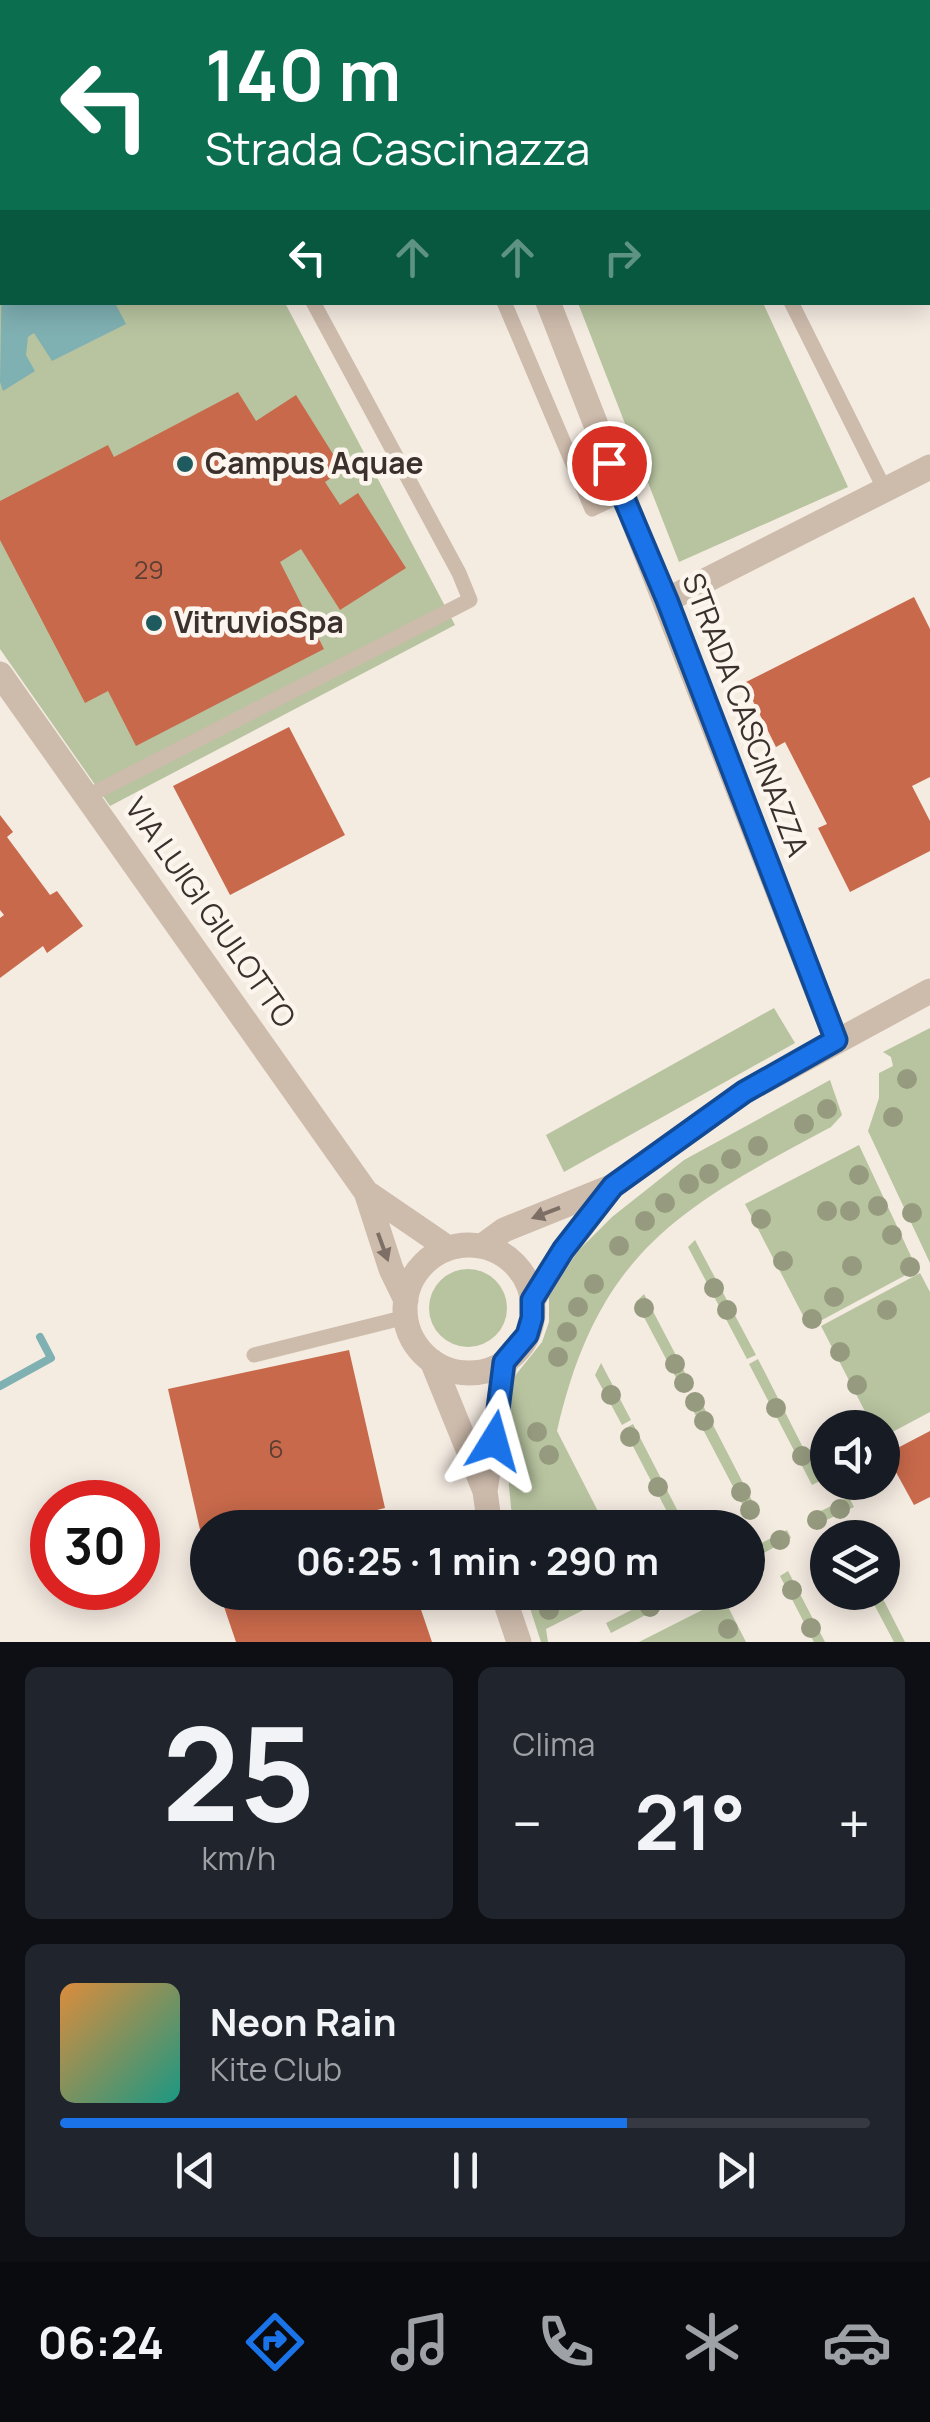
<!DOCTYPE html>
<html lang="it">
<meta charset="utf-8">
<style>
:root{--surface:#171b24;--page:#20242c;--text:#f1f3f6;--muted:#9ea1a6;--line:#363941;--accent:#1a73e8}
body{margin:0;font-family:Manrope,sans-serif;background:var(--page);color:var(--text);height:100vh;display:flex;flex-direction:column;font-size:38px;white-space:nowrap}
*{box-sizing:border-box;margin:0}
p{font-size:32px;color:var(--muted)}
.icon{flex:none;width:55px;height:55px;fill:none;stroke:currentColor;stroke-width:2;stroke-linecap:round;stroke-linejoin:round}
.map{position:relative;height:1642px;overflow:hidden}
.panel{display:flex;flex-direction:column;gap:25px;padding:25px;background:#0d0f14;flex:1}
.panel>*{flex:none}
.top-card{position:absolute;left:0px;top:0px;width:930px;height:305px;box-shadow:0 5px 25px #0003;background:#0b6e4f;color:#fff;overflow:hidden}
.controls{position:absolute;left:810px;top:1410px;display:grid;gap:20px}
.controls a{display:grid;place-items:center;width:90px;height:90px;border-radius:50%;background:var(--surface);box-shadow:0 5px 25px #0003;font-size:50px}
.speed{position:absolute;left:30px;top:1480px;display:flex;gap:20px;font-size:50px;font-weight:700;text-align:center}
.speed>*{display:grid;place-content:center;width:130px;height:130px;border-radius:50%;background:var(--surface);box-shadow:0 5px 25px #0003;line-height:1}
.speed .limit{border:15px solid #d22;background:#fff;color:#111}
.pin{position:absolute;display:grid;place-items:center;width:85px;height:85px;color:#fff;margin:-42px;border:5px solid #fff;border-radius:50%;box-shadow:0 2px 10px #0007}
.me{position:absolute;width:110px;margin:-55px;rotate:8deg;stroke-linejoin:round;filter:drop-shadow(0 0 8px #0008)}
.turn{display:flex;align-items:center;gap:35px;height:210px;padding:0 40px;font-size:45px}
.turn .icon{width:130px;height:130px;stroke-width:2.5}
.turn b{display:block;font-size:70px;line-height:85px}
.lanes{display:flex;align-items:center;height:95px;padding:0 40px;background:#0003;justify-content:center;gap:50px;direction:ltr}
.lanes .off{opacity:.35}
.big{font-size:75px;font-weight:700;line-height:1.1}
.panel .card{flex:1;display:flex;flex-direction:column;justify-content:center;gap:15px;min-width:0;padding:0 35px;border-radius:15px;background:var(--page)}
.panel .dial{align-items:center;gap:0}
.dial b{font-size:130px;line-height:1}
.song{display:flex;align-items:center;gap:30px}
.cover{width:120px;height:120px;border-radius:15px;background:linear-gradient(135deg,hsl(30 70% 55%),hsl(170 70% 35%))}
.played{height:10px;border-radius:5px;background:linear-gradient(90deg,var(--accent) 70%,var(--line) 70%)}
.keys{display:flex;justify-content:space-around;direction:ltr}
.heat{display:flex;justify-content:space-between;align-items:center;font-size:55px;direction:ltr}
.panel .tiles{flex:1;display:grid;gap:25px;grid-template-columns:1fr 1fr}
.card:last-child{grid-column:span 2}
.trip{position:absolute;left:190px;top:1510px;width:575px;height:100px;border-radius:50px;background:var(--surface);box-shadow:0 5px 25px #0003;font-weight:700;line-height:100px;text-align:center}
.tab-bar{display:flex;height:160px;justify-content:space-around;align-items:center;background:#090b0e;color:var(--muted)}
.tab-bar .icon{width:70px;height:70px}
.tab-bar .selected{color:var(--accent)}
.tab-bar b{font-size:45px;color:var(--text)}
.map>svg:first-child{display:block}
.green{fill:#b8c4a0}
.water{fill:#7fb0b2}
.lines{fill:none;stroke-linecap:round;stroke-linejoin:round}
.stream{stroke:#7fb0b2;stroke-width:8}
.building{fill:#c8694b}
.lane{stroke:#cdbbac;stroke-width:15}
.street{stroke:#cdbbac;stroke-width:25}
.tree{fill:#969b7f}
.oneway{fill:#7d6f65}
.route-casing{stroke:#114b97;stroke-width:25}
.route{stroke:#1a73e8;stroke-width:18}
.poi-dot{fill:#1f5a5e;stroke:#fbf5ee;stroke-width:4}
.labels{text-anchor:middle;stroke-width:9;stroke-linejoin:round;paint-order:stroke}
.number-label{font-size:25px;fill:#5e3e33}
.poi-label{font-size:30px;font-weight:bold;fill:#3b302b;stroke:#fbf5ee;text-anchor:start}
.street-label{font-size:30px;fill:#3b302b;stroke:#fbf5ee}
</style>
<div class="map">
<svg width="930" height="1642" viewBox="0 0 930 1642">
<rect width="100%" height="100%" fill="#f4ebe1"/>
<path class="green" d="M0,0l127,2h-125v300l283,1 170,322 -345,181 -110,-157z
M456,0h270l-269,2z
M578,303h185l85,184 -169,75z
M774,1008l21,35 -231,129 -18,-37z
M930,1028v235l-62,-132 11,-33v-25l14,-7 -2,-9 -8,-5z
M830,1080l12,35 -11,12c-152,81 -233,125 -274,304l49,96 -93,1 -8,-84 9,-67 28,-35 7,-20v-26l29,-45 34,-34 72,-57z
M859,1145l58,124 -108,58 -64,-123z
M695,1240l61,115 -9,4 -59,-112z
M429 1308a39 39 0 1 1 78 0a39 39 0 1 1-78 0Z
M920,1273l10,19v120l-47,25 -1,-9 -9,-1 -52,-101z
M644,1294l49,94 -9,5 -48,-91z
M758,1359l62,122 -8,4 -63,-121z
M601,1363l30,57 -9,5 -27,-50z
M696,1392l62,120 -9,5 -63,-120z
M633,1424l53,103h-11l-51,-98z
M849,1497l5,10 -40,19 -5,-9z
M787,1530l4,8 -38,21 -5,-9z
M788,1571l37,71h-11l-34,-66z
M525,1593v-1l92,1 -71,36 2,13h-7z
M868,1593h12l25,49h-11z
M655,1598l4,10 -48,25 -5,-10z
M724,1599l22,43h-107z"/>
<path class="water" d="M2,267v35l113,1 11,21 -74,37 -18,-28 -6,4 -2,18 9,16 -32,20 -3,-9z"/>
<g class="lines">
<path class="stream" d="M0,1386l51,-28 -11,-21"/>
</g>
<path class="building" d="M238,392l18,29 40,-26 47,75 -18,12 15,23 18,-12 48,75 -66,42 -39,-61 -21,13 44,87 -188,97 -28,-55 -23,12 -85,-163v-39l108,-56 6,12z
M914,597l16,32v148l-18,9 18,35v30l-80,41 -32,-64 9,-4 -42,-82 -9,5 -32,-64z
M289,727l56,108 -115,60 -57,-109z
M0,815l13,17 -6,5 43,58 7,-4 26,35 -36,27 -4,-7 -43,32v-60l4,-3 -4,-5z
M349,1350l36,158 -56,14 1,6h-122l-2,28 -38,-167z
M930,1431v66l-16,8 -28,-51z
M219,1592h196l17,50h-196z"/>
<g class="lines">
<path class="lane" d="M151,0l1,2
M377,0v2
M895,0l2,2
M413,2l5,-2
M750,2l5,-2
M928,62v1
M928,123l2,-1
M504,302l88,207 29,-14
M791,302l94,188
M88,796l382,-196 -11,-27 -146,-271
M254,1355l152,-38"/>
<path class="street" d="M434,0l1,2
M548,302l288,738
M667,600l263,-133
M0,674l366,518 82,56
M366,1192l25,77 15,31
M405 1309a64 64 0 1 1 128 0a64 64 0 1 1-128 0Z
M482,1246l22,-16 109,-44 131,-94 186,-101
M533,1300l30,-49 50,-65
M432,1361l53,130 5,37
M485,1491l20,-129
M502,1592l17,50"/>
</g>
<g class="tree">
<circle cx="907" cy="1079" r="10"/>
<circle cx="827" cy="1109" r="10"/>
<circle cx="893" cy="1117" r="10"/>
<circle cx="804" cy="1124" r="10"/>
<circle cx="758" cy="1146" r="10"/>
<circle cx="731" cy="1159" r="10"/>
<circle cx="709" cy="1174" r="10"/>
<circle cx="859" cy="1175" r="10"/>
<circle cx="689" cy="1184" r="10"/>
<circle cx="665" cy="1203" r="10"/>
<circle cx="878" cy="1206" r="10"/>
<circle cx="827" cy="1211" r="10"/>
<circle cx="850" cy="1211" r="10"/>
<circle cx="912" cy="1213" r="10"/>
<circle cx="761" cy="1219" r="10"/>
<circle cx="645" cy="1221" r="10"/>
<circle cx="892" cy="1235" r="10"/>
<circle cx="619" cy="1246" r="10"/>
<circle cx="783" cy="1261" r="10"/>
<circle cx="852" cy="1266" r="10"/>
<circle cx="910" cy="1267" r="10"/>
<circle cx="594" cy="1284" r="10"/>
<circle cx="714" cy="1288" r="10"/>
<circle cx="834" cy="1297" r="10"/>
<circle cx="578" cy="1307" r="10"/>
<circle cx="644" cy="1308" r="10"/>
<circle cx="727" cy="1310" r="10"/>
<circle cx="887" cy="1310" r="10"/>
<circle cx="812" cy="1319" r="10"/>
<circle cx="567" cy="1332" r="10"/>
<circle cx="840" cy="1352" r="10"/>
<circle cx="558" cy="1357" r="10"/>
<circle cx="675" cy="1364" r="10"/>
<circle cx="684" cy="1383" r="10"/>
<circle cx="857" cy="1385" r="10"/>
<circle cx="611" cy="1395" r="10"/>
<circle cx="695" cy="1402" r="10"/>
<circle cx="776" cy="1408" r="10"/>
<circle cx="704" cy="1421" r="10"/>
<circle cx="537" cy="1432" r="10"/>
<circle cx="630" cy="1437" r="10"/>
<circle cx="549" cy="1455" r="10"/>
<circle cx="802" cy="1456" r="10"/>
<circle cx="658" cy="1487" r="10"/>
<circle cx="741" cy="1492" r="10"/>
<circle cx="840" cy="1509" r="10"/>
<circle cx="750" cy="1510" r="10"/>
<circle cx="817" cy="1520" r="10"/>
<circle cx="780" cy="1540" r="10"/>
<circle cx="792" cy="1590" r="10"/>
<circle cx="650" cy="1607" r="10"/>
<circle cx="549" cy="1610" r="10"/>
<circle cx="811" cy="1628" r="10"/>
<circle cx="728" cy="1629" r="10"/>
</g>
<defs><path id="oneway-solid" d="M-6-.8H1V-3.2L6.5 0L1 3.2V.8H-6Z" transform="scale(2.5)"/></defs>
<g class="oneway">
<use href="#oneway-solid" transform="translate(546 1213) rotate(159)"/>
<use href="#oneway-solid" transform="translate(383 1247) rotate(70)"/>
</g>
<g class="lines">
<defs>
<path id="route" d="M494,1441l10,-79 23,-27 5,-17v-18l31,-50 50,-64 131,-94 92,-52 -169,-440 -58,-137"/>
</defs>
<use href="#route" class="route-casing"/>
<use href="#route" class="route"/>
</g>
<g class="poi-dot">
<circle cx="185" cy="464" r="10"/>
<circle cx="154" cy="623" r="10"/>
</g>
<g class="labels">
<g class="number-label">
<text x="149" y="579">29</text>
<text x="276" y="1458">6</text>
</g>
<g class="poi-label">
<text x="205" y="474">Campus Aquae</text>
<text x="174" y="633">VitruvioSpa</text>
</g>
<g class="street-label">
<text transform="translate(745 715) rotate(69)" y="10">STRADA CASCINAZZA</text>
<text transform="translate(210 913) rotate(55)" y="10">VIA LUIGI GIULOTTO</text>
</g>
</g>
</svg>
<div class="controls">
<a><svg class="icon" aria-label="sound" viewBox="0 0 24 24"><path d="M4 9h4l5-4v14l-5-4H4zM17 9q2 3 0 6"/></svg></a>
<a><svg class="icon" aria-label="layers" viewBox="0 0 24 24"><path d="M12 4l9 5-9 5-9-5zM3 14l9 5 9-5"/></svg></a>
</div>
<div class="speed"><div class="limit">30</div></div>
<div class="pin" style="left:609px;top:463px;background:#d93025"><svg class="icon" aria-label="arrive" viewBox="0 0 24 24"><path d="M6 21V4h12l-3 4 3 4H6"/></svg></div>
<svg class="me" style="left:494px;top:1441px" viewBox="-20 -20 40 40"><path d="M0-17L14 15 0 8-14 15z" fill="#1a73e8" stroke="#fff" stroke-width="4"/></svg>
<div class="trip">06:25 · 1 min · 290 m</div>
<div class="top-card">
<div class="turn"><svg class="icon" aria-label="left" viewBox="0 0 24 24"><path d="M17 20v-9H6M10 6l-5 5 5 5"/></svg><div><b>140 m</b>Strada Cascinazza</div></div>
<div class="lanes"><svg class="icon" aria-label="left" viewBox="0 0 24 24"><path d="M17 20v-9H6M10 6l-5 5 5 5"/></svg><svg class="icon off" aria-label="ahead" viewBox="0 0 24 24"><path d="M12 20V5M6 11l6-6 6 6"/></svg><svg class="icon off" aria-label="ahead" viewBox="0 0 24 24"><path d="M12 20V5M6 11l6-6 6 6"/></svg><svg class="icon off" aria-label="right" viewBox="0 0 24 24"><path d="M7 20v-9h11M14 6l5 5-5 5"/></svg></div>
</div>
</div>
<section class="panel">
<div class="tiles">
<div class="card dial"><b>25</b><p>km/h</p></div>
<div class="card"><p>Clima</p>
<div class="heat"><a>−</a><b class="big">21°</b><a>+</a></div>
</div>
<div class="card">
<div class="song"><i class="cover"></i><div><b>Neon Rain</b><p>Kite Club</p></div></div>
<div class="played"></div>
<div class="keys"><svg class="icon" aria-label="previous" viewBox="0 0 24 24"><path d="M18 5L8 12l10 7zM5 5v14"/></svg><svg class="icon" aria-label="pause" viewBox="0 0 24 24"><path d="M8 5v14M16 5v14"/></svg><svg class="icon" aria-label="next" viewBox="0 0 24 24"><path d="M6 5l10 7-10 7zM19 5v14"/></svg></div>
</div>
</div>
</section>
<nav class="tab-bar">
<b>06:24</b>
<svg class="icon selected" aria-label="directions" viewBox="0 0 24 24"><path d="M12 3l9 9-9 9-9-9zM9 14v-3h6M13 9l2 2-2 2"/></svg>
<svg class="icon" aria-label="music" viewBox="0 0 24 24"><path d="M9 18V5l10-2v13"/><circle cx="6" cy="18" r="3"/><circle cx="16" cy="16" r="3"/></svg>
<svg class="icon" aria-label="phone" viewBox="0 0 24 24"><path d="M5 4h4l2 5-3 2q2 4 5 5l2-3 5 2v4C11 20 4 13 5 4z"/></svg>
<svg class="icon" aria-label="climate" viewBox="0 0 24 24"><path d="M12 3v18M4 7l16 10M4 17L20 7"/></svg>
<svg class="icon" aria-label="car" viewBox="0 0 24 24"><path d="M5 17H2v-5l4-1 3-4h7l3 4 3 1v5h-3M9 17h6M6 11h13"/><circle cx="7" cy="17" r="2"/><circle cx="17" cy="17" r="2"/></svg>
</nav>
